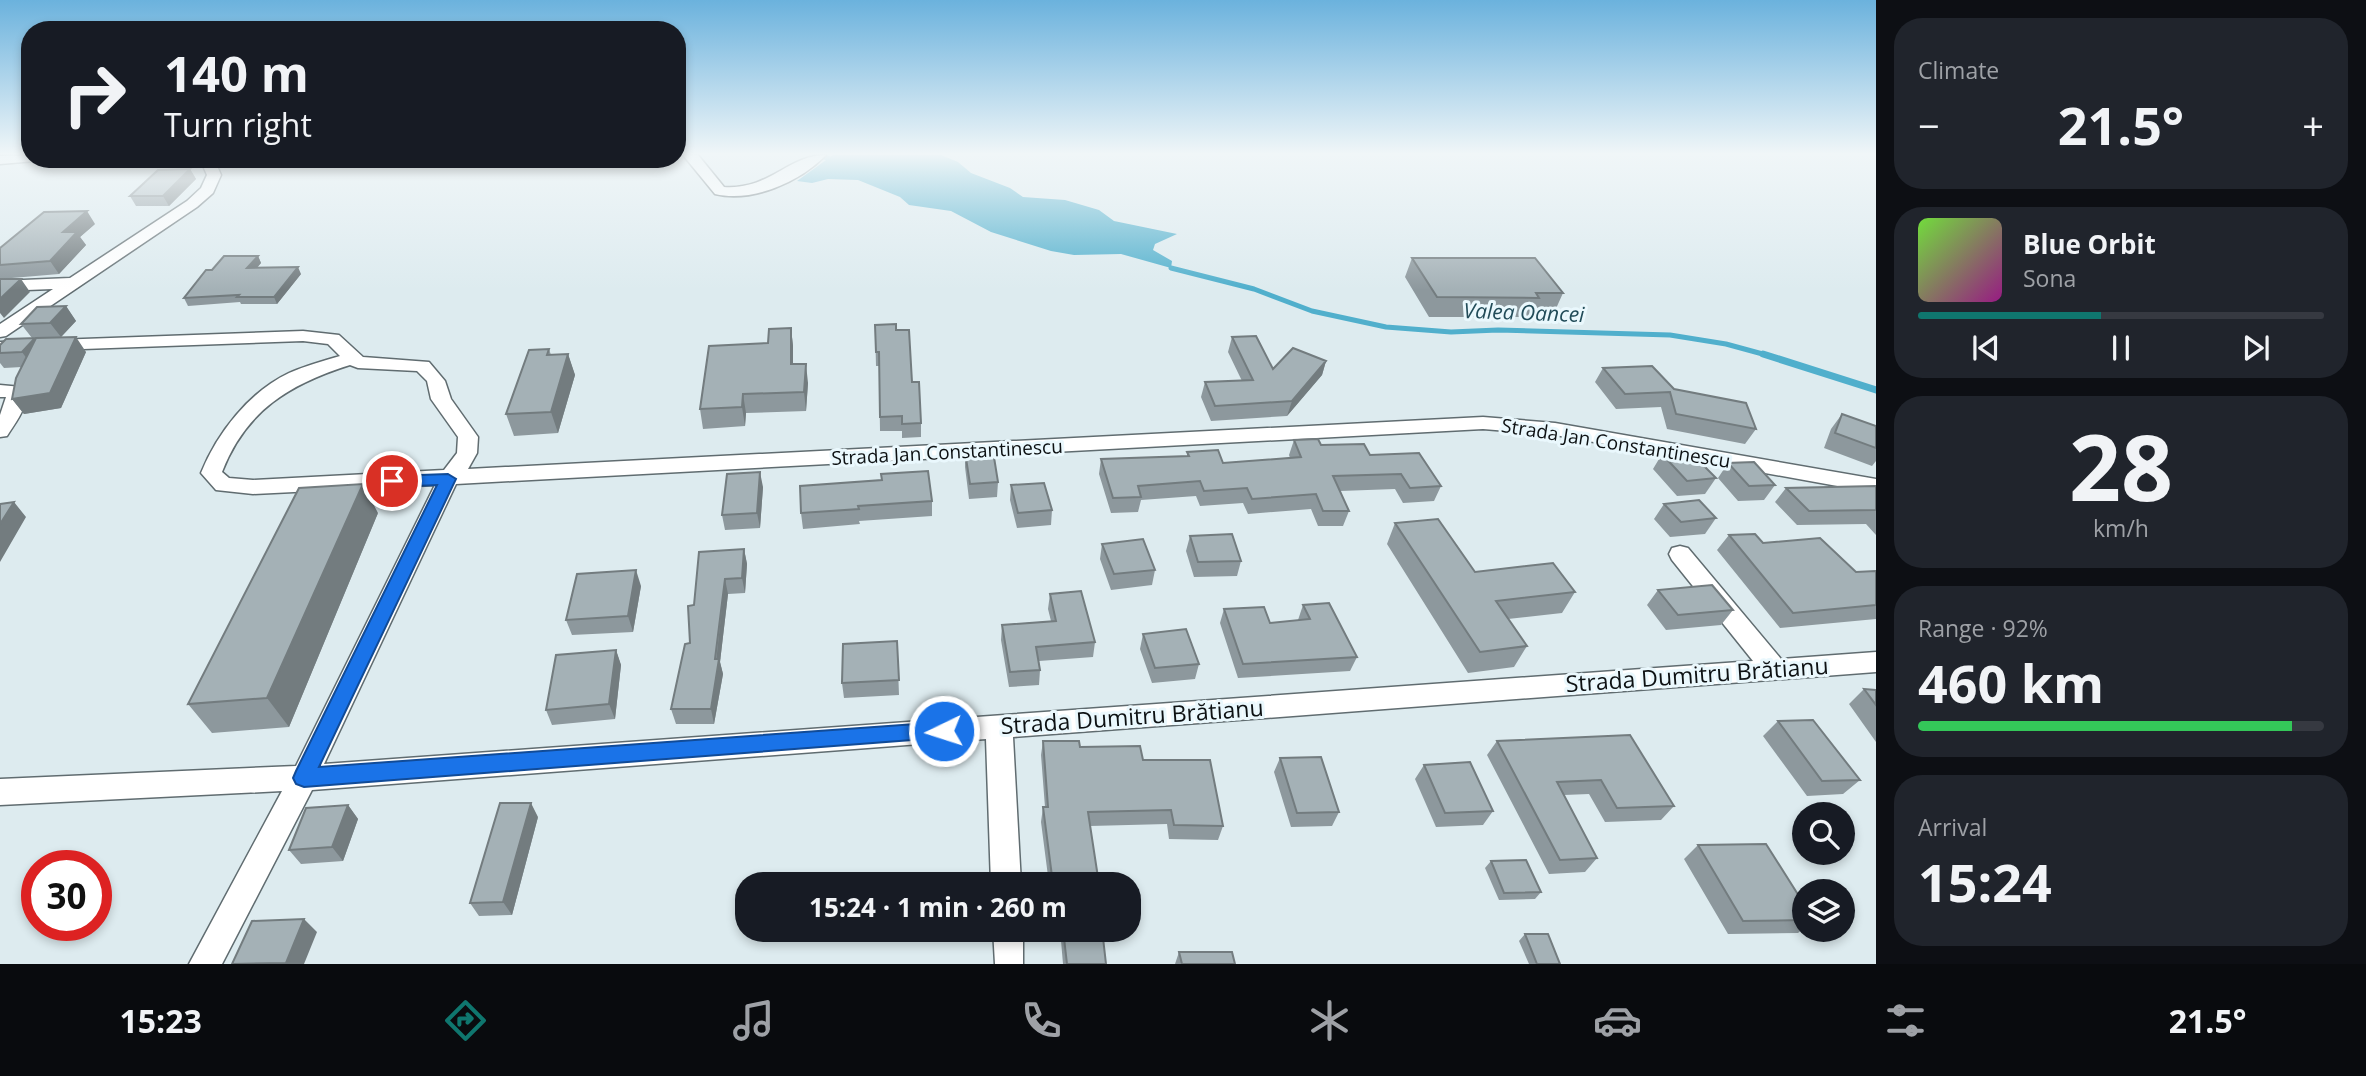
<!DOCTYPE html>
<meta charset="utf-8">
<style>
:root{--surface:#171b24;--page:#20242c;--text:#f1f3f6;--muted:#9ea1a6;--line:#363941;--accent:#0f766e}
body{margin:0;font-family:"Open Sans",sans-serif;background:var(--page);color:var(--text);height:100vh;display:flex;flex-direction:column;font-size:26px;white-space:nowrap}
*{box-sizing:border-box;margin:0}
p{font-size:23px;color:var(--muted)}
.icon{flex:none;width:38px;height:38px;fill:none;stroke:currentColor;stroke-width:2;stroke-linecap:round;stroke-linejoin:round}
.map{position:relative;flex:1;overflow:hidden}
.details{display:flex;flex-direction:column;gap:18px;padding:18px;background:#0d0f14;width:490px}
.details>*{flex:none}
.hud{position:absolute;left:21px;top:21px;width:665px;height:147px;border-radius:28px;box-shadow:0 4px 10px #0003;background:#171b24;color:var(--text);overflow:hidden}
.fabs{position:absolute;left:1792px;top:802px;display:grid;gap:14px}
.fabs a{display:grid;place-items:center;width:63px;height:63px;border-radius:50%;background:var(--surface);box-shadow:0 4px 10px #0003;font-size:35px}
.speed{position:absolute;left:21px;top:850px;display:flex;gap:14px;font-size:35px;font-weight:700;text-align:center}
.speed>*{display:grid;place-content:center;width:91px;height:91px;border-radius:50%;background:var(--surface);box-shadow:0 4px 10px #0003;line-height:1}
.speed .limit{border:10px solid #d22;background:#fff;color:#111}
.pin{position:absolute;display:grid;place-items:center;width:60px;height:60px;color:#fff;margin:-30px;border:4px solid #fff;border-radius:50%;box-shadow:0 2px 7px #0007}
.me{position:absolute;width:77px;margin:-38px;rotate:266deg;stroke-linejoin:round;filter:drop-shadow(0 0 5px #0008)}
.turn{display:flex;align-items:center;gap:24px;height:147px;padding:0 28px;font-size:32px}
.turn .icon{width:91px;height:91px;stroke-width:2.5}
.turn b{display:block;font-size:49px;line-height:60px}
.big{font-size:52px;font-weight:700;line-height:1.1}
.details .card{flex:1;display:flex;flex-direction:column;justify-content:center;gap:10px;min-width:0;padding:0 24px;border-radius:28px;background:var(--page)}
.details .dial{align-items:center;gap:0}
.dial b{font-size:91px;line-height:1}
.song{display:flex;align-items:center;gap:21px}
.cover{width:84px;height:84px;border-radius:10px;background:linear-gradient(135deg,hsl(100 70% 55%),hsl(310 70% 35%))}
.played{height:7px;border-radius:4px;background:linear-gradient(90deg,var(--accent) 45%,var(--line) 45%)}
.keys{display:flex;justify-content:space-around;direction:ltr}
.heat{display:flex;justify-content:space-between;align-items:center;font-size:38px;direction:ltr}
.charge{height:10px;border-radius:5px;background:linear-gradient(90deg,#34c759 92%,var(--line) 0)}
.trip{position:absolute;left:735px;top:872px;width:406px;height:70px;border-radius:28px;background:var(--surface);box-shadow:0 4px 10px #0003;font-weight:700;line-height:70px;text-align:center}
.tabs{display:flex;height:112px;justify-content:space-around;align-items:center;background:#090b0e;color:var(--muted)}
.tabs .icon{width:49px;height:49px}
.tabs .on{color:var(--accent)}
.tabs b{font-size:32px;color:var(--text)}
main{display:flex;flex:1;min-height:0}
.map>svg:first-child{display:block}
.water{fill:#50afcc}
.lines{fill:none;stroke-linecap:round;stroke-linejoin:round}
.stream-far1{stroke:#50afcc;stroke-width:5}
.stream{stroke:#50afcc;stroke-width:7}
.street-casing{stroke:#606c70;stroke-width:3}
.street{fill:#fff;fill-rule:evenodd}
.wall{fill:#8d989d}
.shaded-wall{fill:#737c7f}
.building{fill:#a4b1b6;stroke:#737c7f;stroke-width:2}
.route{fill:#1a73e8;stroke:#114b97;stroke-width:2}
.labels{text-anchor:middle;stroke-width:6;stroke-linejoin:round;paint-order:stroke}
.street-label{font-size:19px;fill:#0d1113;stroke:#eaf8fd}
.water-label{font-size:21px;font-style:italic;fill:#224c59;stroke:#eaf8fd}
.near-street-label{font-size:23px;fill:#0d1113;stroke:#eaf8fd}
</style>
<main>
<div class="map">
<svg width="1876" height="964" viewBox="0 0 1876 964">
<rect width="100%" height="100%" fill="#ddebef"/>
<path class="water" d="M833,155h108l17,7 13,11 39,15 13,9 42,3 34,10 15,11 63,13 -22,10 -2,6 19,11 -1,7 -50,-14 -47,1 -23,-4 -60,-19 -40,-21 -42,-6 -9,-8 -42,-17 -30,-1 -16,4 -15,-2z"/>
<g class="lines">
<path class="stream-far1" d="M817,155l11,3
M1171,268l83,21 58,22 74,16 65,5 47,-2 172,5 56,9 44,12"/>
<path class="stream" d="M1763,354l113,36"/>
<defs>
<path id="street" d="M30,155v4l5,2 -35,3v-8z
M683,155h15l26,32c46,3 64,-32 102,-32 -26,27 -74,48 -111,39z
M200,159h14l7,16 -8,18 -16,14 -191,129 -6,1v-13l53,-35 -53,2v-10l70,-3 117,-77 14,-13 6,-13z
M303,331l36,4 24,22 66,5 16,19 6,18 27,38 -1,16 -9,16 1015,-52 72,6 321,56v14l-321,-58 -72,-6 -1027,55 -132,280 1429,-103 -81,-101 -3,-6 3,-6 8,-2 8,2 93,111 95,-7v20l-863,65 8,147h-30l-5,-145 -674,51 -90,174h-33l93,-173 -282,14v-26l296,-13 139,-281 -182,9 -37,-4 -15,-17c16,-40 48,-81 88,-100 16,-7 34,-12 51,-17l-12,-12 -25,-3 -303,11v-10zM350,365l8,3 59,3 10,10 4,18 27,38 -1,16 -13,17 -191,10 -24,-2 -7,-6c24,-62 68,-88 128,-107z
M0,385l22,2c10,17 -6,34 -15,49l-7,1v-22l6,-18h-6z
M993,929h30v35h-28z"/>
</defs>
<use href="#street" class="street-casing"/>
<use href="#street" class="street"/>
</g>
<path class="wall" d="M190,169l6,10 -27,27h-33l-6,-10z
M95,224l-15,13 6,8 -27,29 -59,5v-31z
M258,256l3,7 -4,5 44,6 -24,30h-36l-1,-2 -52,4 -4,-8 28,-28z
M1412,258l151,35 -9,20h-22l-2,4h-101l-24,-40z
M66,306l10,15 -15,16 -29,1 -11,-14z
M875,325l21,5 16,52 9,41v14l-19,1v-7h-22l-1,-65h-3z
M791,328l2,18v18l15,19 -2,28 -60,2 -1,13 -42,3 -3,-20 68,-66z
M1232,337l41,32 53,-8 -4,14 -35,41 -76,5 -10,-24 4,-15 37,-1 -14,-29z
M35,338l1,2 50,12 -25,56 -37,6 -12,-15 10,-32 -18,1 -4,-5v-18z
M549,349l2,6 17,-1 7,21 -17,58 -44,3 -8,-22z
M1603,368l71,21 82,40 -11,15 -78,-15 -6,-22 -45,2 -21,-27z
M1842,414l34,12v35l-4,5 -48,-18 7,-19z
M1294,440l76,15 71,31 -7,15 -31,2 -8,-14 -55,2 9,20 -6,15h-25l-7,-17 -63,5 -5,-11 -43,3 -4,-10 -55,4 -3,12 -27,1 -12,-39 2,-15 86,-3v-4l36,11 67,-5 -1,-3z
M965,452l33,30 -1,15 -28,2 -4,-32z
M1662,454l54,24 -11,16 -28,2 -24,-27z
M1728,463l47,22 -11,15 -26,1 -20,-23z
M1011,485l41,25 -1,15 -34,3 -7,-28z
M800,486l132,15v15l-73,5 1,3 -57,5 -2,-16z
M1876,486v49l-10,-11 -69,1 -22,-23 11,-14z
M763,487l-3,41 -35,2 -3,-15z
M1664,504l52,14 -11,16 -35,3 -16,-18z
M378,513l-89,214 -77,6 -24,-29z
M1395,523l80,49 100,20 -13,21 -54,6 19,27 -13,21 -46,6 -81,-129z
M1729,535l34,8 93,29 20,-1v48l-96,9 -63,-78z
M1190,536l51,25 -4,15 -43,1 -8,-26z
M1102,544l53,26 -3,15 -41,5 -11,-31z
M744,549l3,15 -2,29 -17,1 -8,68 3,12 -9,50h-38l-5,-15 19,-66 4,-38z
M641,586l-8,46 -61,3 -6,-15z
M1658,590l75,20 -12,15 -55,5 -19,-25z
M1050,594l45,48 -2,15 -54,4 1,9 -1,15 -30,2 -8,-47 1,-15 49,-4 -3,-12z
M1303,605l54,52 -7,14 -112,7 -18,-55 4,-14 46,14 28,-3z
M1143,634l56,30 -4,15 -43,4 -12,-34z
M897,641l2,54 -55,3 -2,-15z
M616,650l5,15 -6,54 -63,6 -6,-15z
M1864,689l12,1v52l-27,-38z
M1778,721l82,59 -17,14 -36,2 -44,-60z
M1043,741l100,19 80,66 -5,14 -49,-1 -2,-15 -77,2 9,58h-50l-8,-62 2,-15h2l-4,-52z
M1497,741l177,65 -13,14 -56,2 -16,-28 -25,1 33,63 -12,14 -36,2 -62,-119z
M1280,758l59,54 -7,14 -41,1 -17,-55z
M1424,765l69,46 -10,14 -47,2 -21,-48z
M348,805l10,14 -15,42 -42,3 -12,-14z
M538,817l-26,98 -33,1 -9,-13z
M1698,845l106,59v24l-6,5 -70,1 -44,-75z
M1491,861l50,31 -6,7 -36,1 -14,-32z
M1060,929h42l4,35h-43z
M1525,934l35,30h-31l-10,-23z
M1179,952l56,12h-60z"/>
<path class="shaded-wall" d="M190,169l6,10 -27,27 -6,-10z
M87,211l8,13 -15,13 6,8 -27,29 -9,-13 13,-29z
M258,256l3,7 -11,12 -3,-7z
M298,267l3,7 -24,30 -3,-7z
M21,279l9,13 -26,26 -4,-5v-14z
M66,306l10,15 -15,16 -11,-14z
M791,328l2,18v37l-2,-19z
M76,337l10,15 -25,56 -37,6 -12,-15z
M35,338l11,15 -13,14 -11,-15z
M568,354l7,21 -17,58 -7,-21z
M1326,361l-4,14 -35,41 5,-15z
M806,364l2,19 -2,28 -2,-19z
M743,394l3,19 -1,13 -3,-19z
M760,472l3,15 -3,41 -3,-15z
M363,484l15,29 -89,214 -22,-29z
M14,502l12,15 -26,45v-38z
M744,549l3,15 -2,29 -3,-15z
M636,570l5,16 -8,46 -5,-16z
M725,579l3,15 -8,68 3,12 -9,50 -3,-15z
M616,650l5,15 -6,54 -6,-15z
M531,803l7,14 -26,98 -9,-13z
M348,805l10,14 -15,42 -11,-14z
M304,919l13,13 -13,32h-18v-1z"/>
<path class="building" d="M190,169l-27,27h-33l28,-26z
M87,211l-24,21h14l-27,29 -50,4v-17l44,-36z
M224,256h34l-11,12 51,-1 -24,30h-37l2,-2 -55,3 22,-28h6z
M1412,258h123l28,35h-27l3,5 -102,-1z
M0,279h21l-21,20z
M66,306l-16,17 -29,1 16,-17z
M896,324v6h13l3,52h7l2,41 -19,1v-8l-22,1 -1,-65h-3l-1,-27z
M791,328v36h15l-2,28 -61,2 -1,13 -42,2 9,-63 59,-3 1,-14z
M1256,336l17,33 20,-21 33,13 -34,40 -77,5 -10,-24 48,-2 -21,-43z
M76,337l-26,56 -38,6 4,-21 20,-40z
M35,338l-13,14 -22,1v-8l6,-6z
M549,349l-2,6 21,-1 -17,58 -45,2 23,-64z
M1652,366l22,23 72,14 10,26 -80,-15 -6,-22 -45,2 -22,-26z
M1842,414l34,12v22l-41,-15z
M1318,439l3,6 43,-1 6,11 49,-2 22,33 -31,2 -9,-14 -68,2 16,35h-26l-7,-17 -64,5 -5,-11 -43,3 -4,-10 -62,5 3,11 -28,1 -12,-39 88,-3 -2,-4 31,-2 5,13 78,-6 -7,-17z
M993,451l5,31 -28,2 -5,-32z
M1690,452l26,26 -29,3 -25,-27z
M1754,462l21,23 -26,1 -21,-23z
M928,471l4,30 -74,5 1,3 -58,4 -1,-27 82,-6 -1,-6z
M760,472l-3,41 -35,2 5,-41z
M1044,483l8,27 -34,3 -7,-28z
M363,484l-96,214 -79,6 111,-216z
M1876,486v24l-67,1 -23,-23z
M1699,500l17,18 -35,4 -17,-18z
M14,502l-14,22v-20z
M1438,519l37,53 78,-9 22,29 -79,9 31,45 -47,6 -85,-129z
M1232,534l9,27 -43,1 -8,-26z
M1755,534l8,9 57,-5 36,34 20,-1v34l-83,8 -64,-78z
M1143,539l12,31 -41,4 -12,-30z
M744,549l-2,29 -17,1 -10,80h4l-8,50h-40l14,-65 5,-1 -2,-37 6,-1 5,-53z
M636,570l-8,46 -62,4 11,-46z
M1712,585l21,25 -55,5 -20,-25z
M1081,591l14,51 -59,5 4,23 -30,2 -8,-47 54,-4 -6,-27z
M1329,603l28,54 -114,7 -19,-55 40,-2 6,16 40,-4 -7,-14z
M1186,629l13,35 -44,4 -12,-34z
M897,641l2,39 -57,3 1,-39z
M616,650l-7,54 -63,6 10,-55z
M1864,689l12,1v15z
M1813,720l47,60 -38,1 -44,-60z
M1630,735l44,71 -57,2 -16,-28 -44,2 40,76 -37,2 -63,-119z
M1043,741h36l1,6 60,-1 3,14h67l13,66 -49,-1 -3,-15 -83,2 11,72h-46l-10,-77h5z
M1321,757l18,55 -42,1 -17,-55z
M1470,762l23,49 -48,2 -21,-48z
M500,803h31l-28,99 -33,1z
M348,805l-16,42 -43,3 17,-42z
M1766,844l38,60v16l-61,1 -45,-76z
M1526,860l15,32 -37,1 -13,-32z
M304,919l-18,44 -54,1 20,-43z
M1063,929h39l4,35h-39z
M1525,934h23l12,30h-23z
M1179,952h53l3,12h-53z"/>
<linearGradient id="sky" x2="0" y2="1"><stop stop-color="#6bb2dd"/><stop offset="0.53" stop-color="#f0f6f8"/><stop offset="1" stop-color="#f0f6f8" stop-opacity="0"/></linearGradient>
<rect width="1876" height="290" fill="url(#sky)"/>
<path class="route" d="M448,474l8,5 -137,288 625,-45 7,3 3,6 -3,6 -647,50 -8,-3 -3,-6 3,-7 141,-286 -45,2 -8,-6 8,-5z"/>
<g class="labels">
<g class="street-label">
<text transform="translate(1616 443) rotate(9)" y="7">Strada Jan Constantinescu</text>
<text transform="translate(947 452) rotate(-3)" y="7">Strada Jan Constantinescu</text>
</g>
<g class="water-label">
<text transform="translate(1524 313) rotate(2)" y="7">Valea Oancei</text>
</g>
<g class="near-street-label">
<text transform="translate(1697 675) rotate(-4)" y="8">Strada Dumitru Brătianu</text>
<text transform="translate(1132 717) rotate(-4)" y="8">Strada Dumitru Brătianu</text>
</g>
</g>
</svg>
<div class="fabs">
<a><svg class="icon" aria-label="search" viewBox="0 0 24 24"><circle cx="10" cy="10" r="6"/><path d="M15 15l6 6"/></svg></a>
<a><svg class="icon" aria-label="layers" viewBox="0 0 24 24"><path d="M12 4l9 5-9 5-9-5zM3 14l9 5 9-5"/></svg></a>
</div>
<div class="speed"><div class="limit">30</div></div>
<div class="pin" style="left:392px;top:481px;background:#d93025"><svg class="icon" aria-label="arrive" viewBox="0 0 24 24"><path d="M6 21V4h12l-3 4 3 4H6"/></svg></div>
<svg class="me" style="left:944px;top:731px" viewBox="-20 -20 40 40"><circle r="17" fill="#1a73e8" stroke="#fff" stroke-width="3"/><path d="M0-11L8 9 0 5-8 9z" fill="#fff"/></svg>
<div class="trip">15:24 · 1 min · 260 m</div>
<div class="hud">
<div class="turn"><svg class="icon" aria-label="right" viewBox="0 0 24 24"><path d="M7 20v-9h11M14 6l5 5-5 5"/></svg><div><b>140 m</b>Turn right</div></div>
</div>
</div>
<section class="details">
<div class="card"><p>Climate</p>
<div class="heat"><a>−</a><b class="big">21.5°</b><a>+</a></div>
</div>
<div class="card">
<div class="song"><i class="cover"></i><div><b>Blue Orbit</b><p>Sona</p></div></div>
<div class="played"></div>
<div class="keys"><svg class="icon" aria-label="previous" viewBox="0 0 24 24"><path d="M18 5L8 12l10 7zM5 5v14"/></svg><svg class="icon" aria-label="pause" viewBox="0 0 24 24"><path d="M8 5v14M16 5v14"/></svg><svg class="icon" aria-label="next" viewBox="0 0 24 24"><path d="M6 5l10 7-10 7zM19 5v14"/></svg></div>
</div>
<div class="card dial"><b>28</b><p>km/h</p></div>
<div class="card"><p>Range · 92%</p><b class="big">460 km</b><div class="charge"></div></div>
<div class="card"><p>Arrival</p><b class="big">15:24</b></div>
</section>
</main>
<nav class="tabs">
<b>15:23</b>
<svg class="icon on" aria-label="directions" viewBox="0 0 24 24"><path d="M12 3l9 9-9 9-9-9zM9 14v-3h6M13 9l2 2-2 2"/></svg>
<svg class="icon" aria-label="music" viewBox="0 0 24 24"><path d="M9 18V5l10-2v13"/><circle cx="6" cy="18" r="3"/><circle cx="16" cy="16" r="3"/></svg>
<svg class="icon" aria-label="phone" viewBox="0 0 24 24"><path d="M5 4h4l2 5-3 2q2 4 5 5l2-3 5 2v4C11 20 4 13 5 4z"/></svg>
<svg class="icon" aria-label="climate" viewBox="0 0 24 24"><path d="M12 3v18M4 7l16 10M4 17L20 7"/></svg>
<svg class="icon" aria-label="car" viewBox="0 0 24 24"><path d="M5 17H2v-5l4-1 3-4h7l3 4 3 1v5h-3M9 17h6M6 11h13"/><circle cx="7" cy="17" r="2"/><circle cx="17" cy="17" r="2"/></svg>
<svg class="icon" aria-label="filters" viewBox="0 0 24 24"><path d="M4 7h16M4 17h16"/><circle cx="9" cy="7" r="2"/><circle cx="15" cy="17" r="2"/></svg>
<b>21.5°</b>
</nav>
